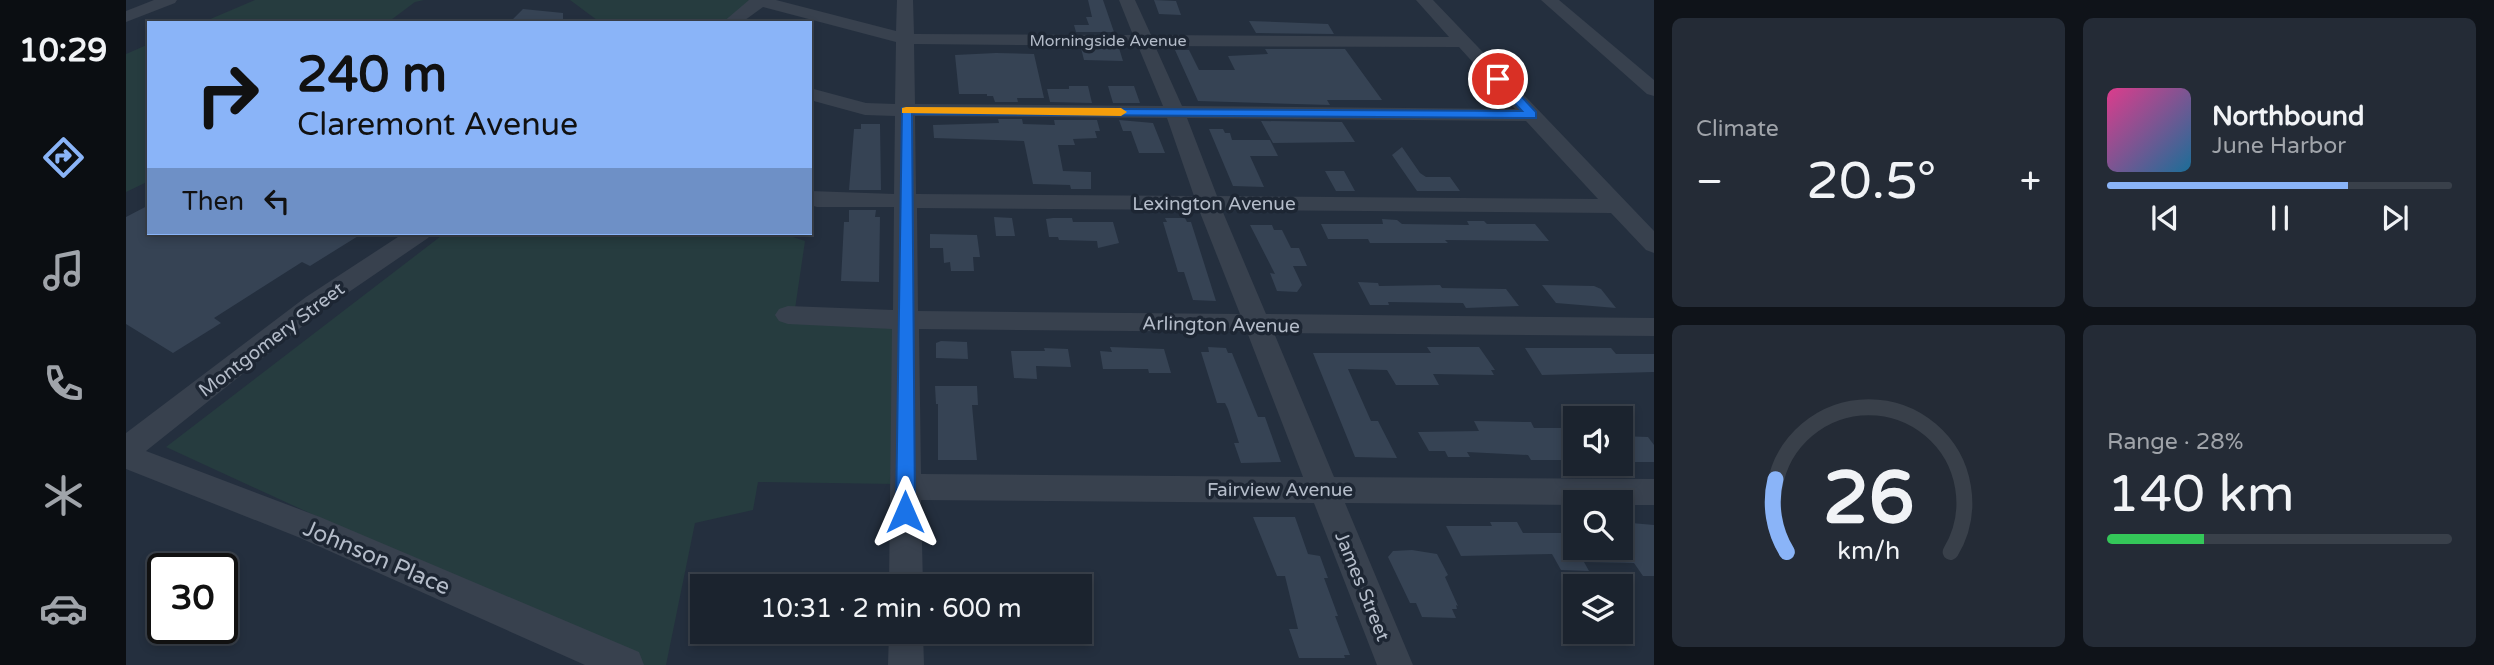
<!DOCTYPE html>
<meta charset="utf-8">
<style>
:root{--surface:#1b232e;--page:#242b36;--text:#f1f3f6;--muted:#a0a4aa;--line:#39404a;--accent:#8ab4f8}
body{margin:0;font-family:"Varela Round",sans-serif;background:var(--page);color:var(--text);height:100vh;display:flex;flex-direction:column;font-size:26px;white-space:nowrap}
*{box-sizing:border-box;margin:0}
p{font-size:23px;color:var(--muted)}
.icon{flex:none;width:38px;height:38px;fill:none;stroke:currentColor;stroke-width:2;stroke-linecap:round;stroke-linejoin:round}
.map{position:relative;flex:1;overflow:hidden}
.details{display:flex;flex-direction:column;gap:18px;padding:18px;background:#0f1319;width:840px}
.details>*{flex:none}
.top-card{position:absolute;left:21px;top:21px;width:665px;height:214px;border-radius:0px;box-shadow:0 4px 10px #0003,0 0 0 2px var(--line);background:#8ab4f8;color:#111;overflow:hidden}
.buttons{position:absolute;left:1437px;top:406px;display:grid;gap:14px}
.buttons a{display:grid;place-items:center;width:70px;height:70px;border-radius:0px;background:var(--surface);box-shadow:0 4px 10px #0003,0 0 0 2px var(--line);font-size:35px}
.speed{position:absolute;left:21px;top:553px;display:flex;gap:14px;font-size:35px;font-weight:700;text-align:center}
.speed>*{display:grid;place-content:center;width:91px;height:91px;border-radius:50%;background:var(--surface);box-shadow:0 4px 10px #0003,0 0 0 2px var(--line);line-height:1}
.speed .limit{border:4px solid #111;border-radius:10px;background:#fff;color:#111}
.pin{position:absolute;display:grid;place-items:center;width:60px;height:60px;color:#fff;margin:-30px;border:4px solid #fff;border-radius:50%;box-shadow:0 2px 7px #0007}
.me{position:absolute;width:77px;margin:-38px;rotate:0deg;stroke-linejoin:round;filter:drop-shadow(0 0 5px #0008)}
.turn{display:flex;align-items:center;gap:24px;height:147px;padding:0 35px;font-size:32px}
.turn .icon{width:91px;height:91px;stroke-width:2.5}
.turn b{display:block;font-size:49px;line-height:60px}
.then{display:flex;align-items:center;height:66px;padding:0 35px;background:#0003;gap:14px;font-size:26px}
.big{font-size:52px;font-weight:600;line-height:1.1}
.details .card{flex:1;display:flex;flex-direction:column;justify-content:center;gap:10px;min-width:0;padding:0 24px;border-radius:10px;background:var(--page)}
.details .dial{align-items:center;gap:0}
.dial svg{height:182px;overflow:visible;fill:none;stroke:var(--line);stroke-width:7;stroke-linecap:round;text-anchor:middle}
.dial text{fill:var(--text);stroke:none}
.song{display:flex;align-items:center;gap:21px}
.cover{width:84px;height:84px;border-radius:10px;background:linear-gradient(135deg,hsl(330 70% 55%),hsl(200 70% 35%))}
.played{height:7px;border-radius:4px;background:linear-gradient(90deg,var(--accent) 70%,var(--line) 70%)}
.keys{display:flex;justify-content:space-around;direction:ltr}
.heat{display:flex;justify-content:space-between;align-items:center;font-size:38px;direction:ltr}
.charge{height:10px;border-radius:5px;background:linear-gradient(90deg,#34c759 28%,var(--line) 0)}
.details .tiles{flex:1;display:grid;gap:18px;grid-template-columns:repeat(2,1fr)}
.trip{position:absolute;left:564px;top:574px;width:402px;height:70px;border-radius:0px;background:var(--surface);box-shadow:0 4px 10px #0003,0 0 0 2px var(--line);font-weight:600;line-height:70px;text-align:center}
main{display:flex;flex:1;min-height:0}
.dock{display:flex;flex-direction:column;width:126px;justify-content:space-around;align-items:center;background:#0b0e12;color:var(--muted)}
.dock .icon{width:49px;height:49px}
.dock .active{color:var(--accent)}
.dock b{font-size:32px;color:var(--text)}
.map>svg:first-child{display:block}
.green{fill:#263c3f}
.building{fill:#364354}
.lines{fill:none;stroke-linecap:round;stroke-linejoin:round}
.minor{fill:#38414e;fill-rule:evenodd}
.route{fill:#1a73e8;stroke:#114b97;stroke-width:2}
.slow{fill:#f59e0b}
.labels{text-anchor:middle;stroke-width:7;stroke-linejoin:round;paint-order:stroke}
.far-street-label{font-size:16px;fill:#b4bcc9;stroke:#1d2633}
.street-label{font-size:19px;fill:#b4bcc9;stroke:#1d2633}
.near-street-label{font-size:23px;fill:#b4bcc9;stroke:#1d2633}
</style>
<main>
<nav class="dock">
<b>10:29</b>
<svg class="icon active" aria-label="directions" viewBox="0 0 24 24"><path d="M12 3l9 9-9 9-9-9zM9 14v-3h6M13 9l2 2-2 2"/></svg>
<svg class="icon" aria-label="music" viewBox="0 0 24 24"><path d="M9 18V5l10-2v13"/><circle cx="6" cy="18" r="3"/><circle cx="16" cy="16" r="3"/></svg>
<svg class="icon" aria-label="phone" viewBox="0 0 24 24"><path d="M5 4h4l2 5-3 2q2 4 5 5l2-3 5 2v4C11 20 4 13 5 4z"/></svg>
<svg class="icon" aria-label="climate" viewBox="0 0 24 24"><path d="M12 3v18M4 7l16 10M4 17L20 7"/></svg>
<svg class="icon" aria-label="car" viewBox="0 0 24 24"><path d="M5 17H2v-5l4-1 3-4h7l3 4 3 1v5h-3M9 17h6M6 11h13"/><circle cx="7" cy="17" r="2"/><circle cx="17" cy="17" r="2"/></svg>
</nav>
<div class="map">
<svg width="1528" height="665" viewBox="0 0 1528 665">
<rect width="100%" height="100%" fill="#242f3e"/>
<path class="green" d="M129,0h169l-9,2 -28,21h-186z
M444,0h186l-34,23h-121z
M23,44v137l-23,11v-138z
M319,233h336l24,8 -10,68 100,4 1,171 -138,-2 -5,28 -58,13 -29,142h-26l-474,-218z"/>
<path class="building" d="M962,0h15l11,32h-38l-2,-7h15l-3,-8h6z
M1028,0l22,1 5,14 -22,-1z
M397,9l40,4v10h-54z
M1123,21l79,3 6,10 -78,-1z
M955,48h38l4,13 -39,-1z
M1139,49h80l37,51h-55l3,5 -132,-4 -23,-51h14l10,20h36l-7,-14 40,-2z
M870,53l38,1 10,44h-27l1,4h-23l-2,-6h-6v-2h-28l-4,-39z
M943,86h19l4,17 -42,-1 -3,-13h22z
M982,86h26l6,17h-27z
M872,119h24l1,5 32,1 -1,-5h43l3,11h-5l2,7 -24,1 2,6h-17l5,26 28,1v17h-20l-1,-4 -37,-1 -9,-43 -90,-3 -1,-13 66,-2z
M993,120l34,3 12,30h-26l-8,-22h-8z
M1135,121l81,1 13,20 -82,1z
M735,124h19l1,66h-32l5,-61h7z
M1083,129h14l2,4h5l2,7h38l8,16h-28l14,31 -31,-1z
M1276,147l18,26 6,4h24l10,14h-43l-25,-36z
M1199,171h19l11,20h-19z
M23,205v28h214l-53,33 -8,-4 -88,56 7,5 -48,30 -47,-29v-107z
M723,210h27l-1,7h5l-1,65 -38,-1 3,-59h5z
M868,217l18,1 3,18h-19z
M927,218h19l1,4h40l6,21 -21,5 -1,-7 -38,-1 -1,-3h-9l-3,-18z
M1039,218h20l2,4h4l25,79 -23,-1 -9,-28h-6l-15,-50h4z
M1256,219l15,1 5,4 67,1 -2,-4h17l3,3h48l14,17 -104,-1 3,3h-78l-2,-4h-40l-7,-15h62z
M1124,225h22l2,5h8l9,18h8l8,18h-14l9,19 -5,7 -20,-1 -7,-18 5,1z
M804,234l47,1 3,22h-7l1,14h-23l-1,-9 -6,1 -1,-15h-13z
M1232,282l20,1 1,3 61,-1 2,3 64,1 13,17 -53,2 -3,-5 -75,-1 1,3h-19z
M1416,285l52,1 7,3 15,19 -60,-5z
M815,341l26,1 1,17 -32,-1v-15z
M984,347l54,2 7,24h-22l-1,-4h-45l-3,-18 12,1z
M1082,347l18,1 2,5h4l26,64h7l16,45 -40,1 -7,-20h5l-11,-34 -3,-6h-8l-16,-51h8z
M1301,347h52l16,23h-4l3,5 -61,-1 6,11h-43l-9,-15 -39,-1 23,52h7l19,37 -42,-1 -42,-104h118z
M918,348l24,1 3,18 -35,-1 1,13 -23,-1 -3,-27h34z
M1399,348h86l5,6h38v18l-112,3z
M809,386h42l1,19h-6l5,55h-39v-56h-2z
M1348,421l57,1 3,6h28l13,10v22h-44l-3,-5 -61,-3 3,5h-22l-3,-6h-16l-11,-19 61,-1z
M1494,436l28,1 6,8v17h-34z
M1127,517h42l13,37 12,2 8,22h-4l14,38h-3l15,39h-6l1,3h-46l-10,-29h9l-13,-53h-8z
M1364,522h27l6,11h52v15h45v-26l34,3v51h-11l-9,-13 -50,-1 5,9 -28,-1 -9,-16 -91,2 -15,-30h46z
M1286,550l25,4 11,21 -3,2 13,29 -2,-1 1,4h-5l4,9 -34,-1 -6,-14h-6l-22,-46 5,-6z"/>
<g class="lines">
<path class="minor" d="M28,0h23l-2,3 -49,19v-11z
M623,0h27l120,31 1,-31h16l1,34 219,1 -14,-35h16l16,35 298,2 -33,-37h17l221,231v22l-8,-3 -35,-37 -389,-3 44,104 388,4v18l-380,-3 60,144 320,2v26h-34v-3h-45v3l-230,-2 68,162h-36l-63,-162 -393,-3 2,86h-34l3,-257 -104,-5 -9,-3 -4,-6 4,-6 9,-3 105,4 1,-103h-77l-7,-2v-14l84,3 1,-78 -30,-1 -55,-15v-12l56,15 29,1 1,-62 -133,-35 -22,16h-19zM788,44l224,2 25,60 -248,-2zM1029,46l304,1 56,62 -333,-3zM789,116l252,2 27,78 -278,-2zM1061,118l339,3 72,78 -381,-3zM791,208l282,2 41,104 -322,-3zM793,329l328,3 56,145 -382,-3z
M1415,0h18l95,80v16l-7,-2z
M278,233h28l-4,5 -104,71 -178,142 174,66 319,135 5,13h-59l-287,-128 -172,-68v-36l180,-136z
M763,632h34l1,33h-36z"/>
</g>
<path class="route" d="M1368,76h8l34,36v6l-624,-4 3,398 -3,5 -7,3 -6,-3 -3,-5 6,-404 620,3 -28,-30z"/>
<path class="slow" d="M780,107l215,1 6,4 -6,4 -219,-3v-5z"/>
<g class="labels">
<g class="far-street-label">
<text x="982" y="46">Morningside Avenue</text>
</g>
<g class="street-label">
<text x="1088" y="210">Lexington Avenue</text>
<text transform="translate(1095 324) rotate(1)" y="7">Arlington Avenue</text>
<text transform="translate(145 339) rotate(-37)" y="7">Montgomery Street</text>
<text x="1154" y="496">Fairview Avenue</text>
<text transform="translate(1237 586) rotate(68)" y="7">James Street</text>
</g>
<g class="near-street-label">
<text transform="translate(251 557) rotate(23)" y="8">Johnson Place</text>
</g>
</g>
</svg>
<div class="buttons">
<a><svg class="icon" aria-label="sound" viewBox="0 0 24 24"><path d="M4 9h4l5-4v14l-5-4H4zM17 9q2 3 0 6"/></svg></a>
<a><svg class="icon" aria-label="search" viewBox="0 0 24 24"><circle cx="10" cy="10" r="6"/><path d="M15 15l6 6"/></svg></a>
<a><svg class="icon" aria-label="layers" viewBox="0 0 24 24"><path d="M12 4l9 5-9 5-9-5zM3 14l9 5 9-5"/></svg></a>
</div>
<div class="speed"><div class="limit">30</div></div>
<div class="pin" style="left:1372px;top:79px;background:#d93025"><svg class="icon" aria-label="arrive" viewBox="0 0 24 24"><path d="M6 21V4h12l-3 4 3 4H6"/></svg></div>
<svg class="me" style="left:779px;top:512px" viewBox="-20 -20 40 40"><path d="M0-17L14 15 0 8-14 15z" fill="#1a73e8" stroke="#fff" stroke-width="4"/></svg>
<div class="trip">10:31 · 2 min · 600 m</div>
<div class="top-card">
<div class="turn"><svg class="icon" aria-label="right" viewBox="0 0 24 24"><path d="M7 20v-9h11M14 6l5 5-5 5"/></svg><div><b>240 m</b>Claremont Avenue</div></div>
<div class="then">Then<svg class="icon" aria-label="left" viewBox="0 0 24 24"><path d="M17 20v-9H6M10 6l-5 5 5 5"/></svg></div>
</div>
</div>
<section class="details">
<div class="tiles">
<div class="card"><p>Climate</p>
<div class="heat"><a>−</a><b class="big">20.5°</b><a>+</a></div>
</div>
<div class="card">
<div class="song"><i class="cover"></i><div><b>Northbound</b><p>June Harbor</p></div></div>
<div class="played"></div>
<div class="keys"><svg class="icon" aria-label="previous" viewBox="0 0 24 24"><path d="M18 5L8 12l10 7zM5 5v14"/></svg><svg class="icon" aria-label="pause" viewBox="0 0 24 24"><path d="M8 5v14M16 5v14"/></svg><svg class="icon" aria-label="next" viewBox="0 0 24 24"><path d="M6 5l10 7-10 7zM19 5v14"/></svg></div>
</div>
<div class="card dial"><svg viewBox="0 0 100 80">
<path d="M14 69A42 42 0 1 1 86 69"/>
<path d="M14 69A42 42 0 0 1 9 37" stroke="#8ab4f8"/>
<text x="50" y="56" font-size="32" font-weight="700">26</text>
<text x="50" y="72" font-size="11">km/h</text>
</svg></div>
<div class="card"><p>Range · 28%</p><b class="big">140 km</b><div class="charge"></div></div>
</div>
</section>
</main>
